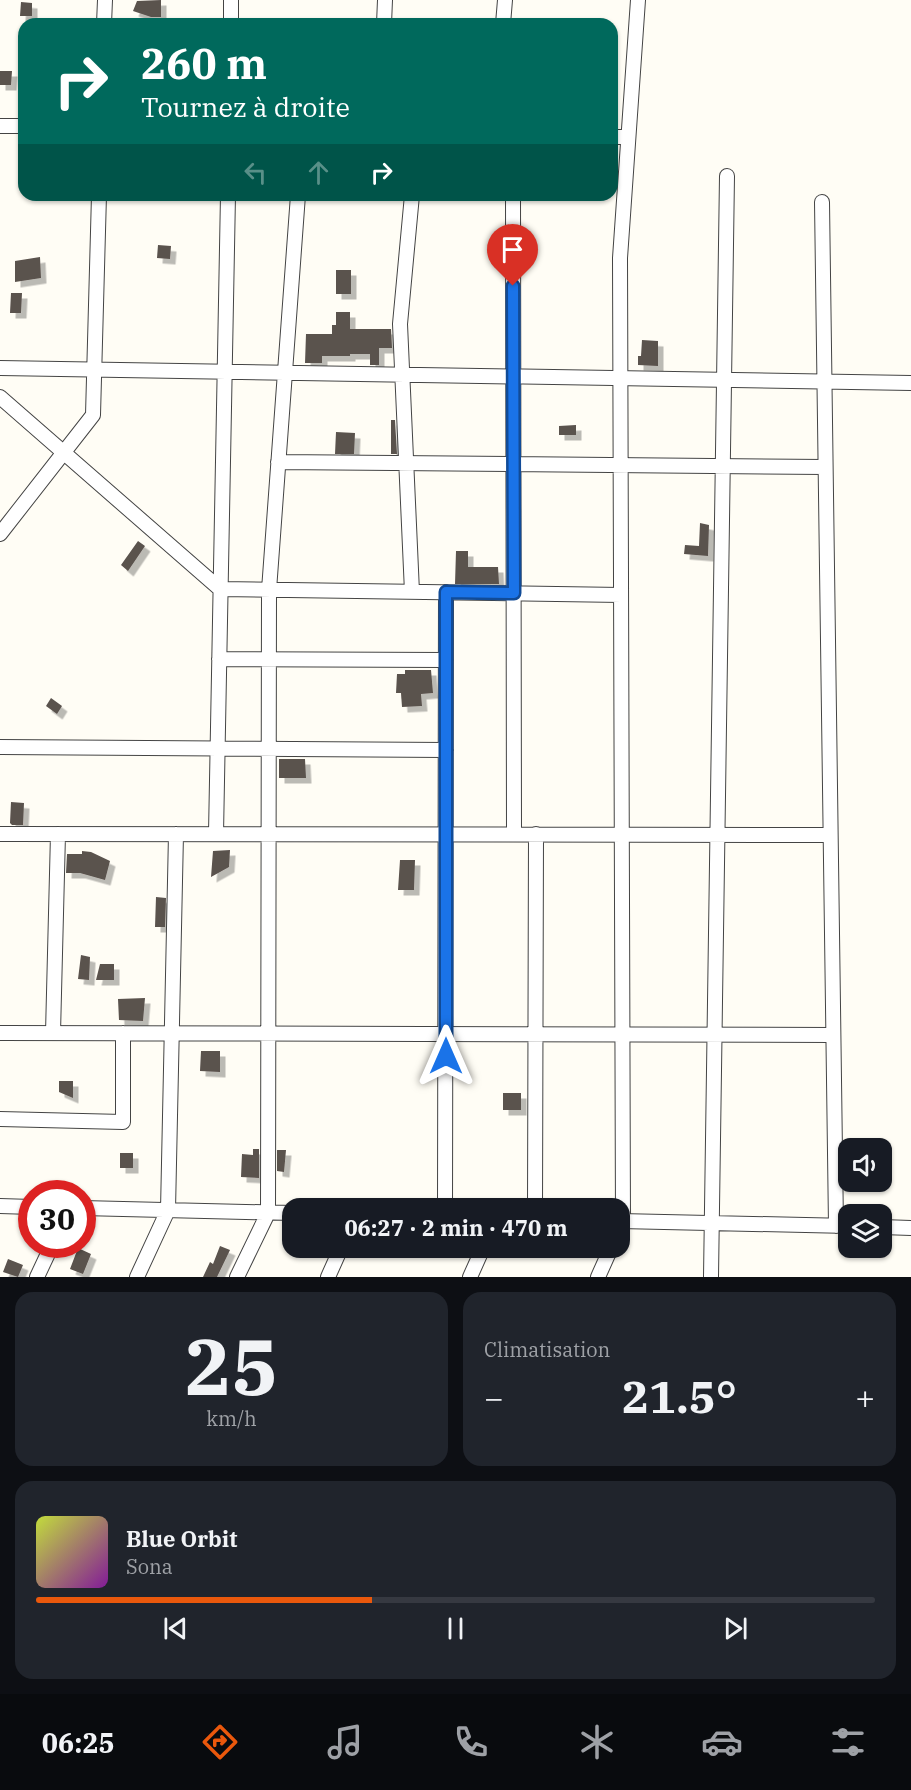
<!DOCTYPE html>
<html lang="fr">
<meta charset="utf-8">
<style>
:root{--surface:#171b24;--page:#20242c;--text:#f1f3f6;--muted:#9ea1a6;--line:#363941;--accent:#ea580c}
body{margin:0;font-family:"IBM Plex Serif",serif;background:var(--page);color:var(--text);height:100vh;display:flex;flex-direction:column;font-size:22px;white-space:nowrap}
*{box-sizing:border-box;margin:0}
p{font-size:20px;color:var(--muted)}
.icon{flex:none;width:33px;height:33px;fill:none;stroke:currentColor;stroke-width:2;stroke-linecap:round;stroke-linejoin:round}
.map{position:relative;height:1277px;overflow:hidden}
.side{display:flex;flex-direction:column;gap:15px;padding:15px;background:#0d0f14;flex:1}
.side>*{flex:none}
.hud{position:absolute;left:18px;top:18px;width:600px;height:183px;border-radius:18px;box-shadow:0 2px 4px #0004;background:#00695c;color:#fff;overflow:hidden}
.buttons{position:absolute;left:838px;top:1138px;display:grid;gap:12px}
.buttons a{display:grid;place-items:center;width:54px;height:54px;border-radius:12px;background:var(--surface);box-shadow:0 2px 4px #0004;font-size:30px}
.speed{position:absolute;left:18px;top:1180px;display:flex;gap:12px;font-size:30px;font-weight:700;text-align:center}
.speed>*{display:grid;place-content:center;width:78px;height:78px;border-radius:50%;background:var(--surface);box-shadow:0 2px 4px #0004;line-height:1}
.speed .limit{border:9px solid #d22;background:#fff;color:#111}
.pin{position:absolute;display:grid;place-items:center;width:51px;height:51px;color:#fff;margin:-62px -26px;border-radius:50% 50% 50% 0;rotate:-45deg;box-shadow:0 0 6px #0007}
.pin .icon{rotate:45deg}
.me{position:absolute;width:66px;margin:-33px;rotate:0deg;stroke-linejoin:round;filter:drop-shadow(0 0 4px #0008)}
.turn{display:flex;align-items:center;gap:21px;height:126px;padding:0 24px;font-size:27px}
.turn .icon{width:78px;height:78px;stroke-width:2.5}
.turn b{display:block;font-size:42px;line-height:51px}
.lanes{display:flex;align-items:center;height:57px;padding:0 24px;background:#0003;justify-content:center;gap:30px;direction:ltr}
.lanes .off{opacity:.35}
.big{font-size:45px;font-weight:800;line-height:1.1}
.side .widget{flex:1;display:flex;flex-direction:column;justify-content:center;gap:9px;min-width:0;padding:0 21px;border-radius:18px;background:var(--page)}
.side .dial{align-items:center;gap:0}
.dial b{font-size:78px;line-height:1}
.song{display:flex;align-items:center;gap:18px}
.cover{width:72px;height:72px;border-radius:9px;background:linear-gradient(135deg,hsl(70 70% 55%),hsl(290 70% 35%))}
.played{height:6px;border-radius:3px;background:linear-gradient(90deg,var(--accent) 40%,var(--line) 40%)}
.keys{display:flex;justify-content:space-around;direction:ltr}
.heat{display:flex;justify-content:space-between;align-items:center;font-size:33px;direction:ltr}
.side .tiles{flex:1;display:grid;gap:15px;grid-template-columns:1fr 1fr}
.widget:last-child{grid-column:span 2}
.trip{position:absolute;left:282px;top:1198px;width:348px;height:60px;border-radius:18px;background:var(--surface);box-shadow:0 2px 4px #0004;font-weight:800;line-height:60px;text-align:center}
.menu{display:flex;height:96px;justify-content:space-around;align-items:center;background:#090b0e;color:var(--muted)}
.menu .icon{width:42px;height:42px}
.menu .selected{color:var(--accent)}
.menu b{font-size:27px;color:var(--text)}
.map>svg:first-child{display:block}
.building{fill:#5a524d;filter:url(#shadow)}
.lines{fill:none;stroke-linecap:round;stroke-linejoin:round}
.street-casing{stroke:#444;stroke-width:16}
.street{stroke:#fff;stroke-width:14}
.route-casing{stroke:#114b97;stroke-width:15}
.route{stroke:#1a73e8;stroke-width:10}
</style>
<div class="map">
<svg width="911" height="1277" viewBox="0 0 911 1277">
<defs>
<filter id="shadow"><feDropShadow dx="5.5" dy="5.5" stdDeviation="0" flood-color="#0004"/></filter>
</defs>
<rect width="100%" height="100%" fill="#fffdf5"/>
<path class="building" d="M161,0v17h-10l-18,-6 4,-10z
M21,2l11,1v13h-12z
M0,71h12l-1,14h-11z
M158,245l13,1 -1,13 -13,-1z
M40,257l1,21 -26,4v-21z
M336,270h15v24h-15z
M11,293h11l-1,20h-11z
M336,312h14v17h41l1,19h-13v17h-9v-11h-20v2h-28v7h-17l1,-29h26v-9h4z
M642,340l16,1v25l-20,-1v-9h3z
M391,420h4l2,34h-6z
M576,425v10h-17v-9z
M336,432l19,1 -1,21h-19z
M700,523l9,2 -1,31 -24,-2 1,-9 14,1z
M138,541l7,5 -17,25 -7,-6z
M456,551h12v16h30l1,17h-44z
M405,670h26l2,23 -12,1 1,12 -20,1 -1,-14h-5l1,-19h8z
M51,698l11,8 -5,8 -11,-8z
M279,759h26l1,19h-27z
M11,802l13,1 -1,22h-11l-2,-2z
M230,850l-1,17 -18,10 2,-26z
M82,851l9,1 19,9 -5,19 -25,-7h-14l1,-19h15z
M400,860h15l-1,30h-16z
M156,897l10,1 -1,29h-10z
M81,955l9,2 -1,23 -11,-1z
M100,964h14v16h-18z
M145,998l-2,23 -24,-1 -1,-21z
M201,1051h19v21l-20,-1z
M59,1081h14v17l-14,-6z
M503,1093h18v17h-18z
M253,1149h6v29l-18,-1 1,-23 11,1z
M277,1150h9l-2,22 -7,-1z
M120,1153h13v15h-13z
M220,1246l10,4 -13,27h-14l7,-15 3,2z
M78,1248l13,6 -8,20 -13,-5z
M8,1259l15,6 -5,12 -15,-5z"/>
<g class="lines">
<defs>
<path id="street" d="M104,24l1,-24
M231,24v-24
M384,24l1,-24
M503,24l2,-24
M0,126h24
M612,137h16
M412,195l-12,129 12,268
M513,195l1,639
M822,202l14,1024
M0,368l911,15
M0,397l220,192 401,6
M278,462l547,5
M0,534l93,-119 6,-220
M219,659l227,1
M0,747l446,3
M0,834l830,1
M216,834l12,-639
M0,1033l833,2
M53,1033l5,-199
M0,1119l123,3v-89
M0,1206l32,1
M82,1208l210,5
M445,1209l1,-617
M535,1209l1,-375
M620,1221l229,5
M882,1227l29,1
M620,1229l3,-8 -3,-963 18,-258
M37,1277l15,-32
M137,1277l31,-67 8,-376
M237,1277l31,-64 1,-623 29,-395
M328,1277l13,-29
M470,1277l13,-29
M598,1277l13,-29
M711,1277l16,-1101"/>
</defs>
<use href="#street" class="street-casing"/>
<use href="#street" class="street"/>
</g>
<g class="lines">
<defs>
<path id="route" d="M446,1056v-464l68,1 -1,-307"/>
</defs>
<use href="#route" class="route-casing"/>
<use href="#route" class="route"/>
</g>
</svg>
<div class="buttons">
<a><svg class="icon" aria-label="sound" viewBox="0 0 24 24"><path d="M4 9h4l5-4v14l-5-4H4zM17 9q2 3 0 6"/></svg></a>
<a><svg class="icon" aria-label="layers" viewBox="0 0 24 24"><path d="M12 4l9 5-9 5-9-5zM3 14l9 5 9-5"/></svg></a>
</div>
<div class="speed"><div class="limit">30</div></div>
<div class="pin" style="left:513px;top:286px;background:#d93025"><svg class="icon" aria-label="arrive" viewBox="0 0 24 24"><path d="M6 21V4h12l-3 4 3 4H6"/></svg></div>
<svg class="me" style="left:446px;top:1056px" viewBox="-20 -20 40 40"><path d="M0-17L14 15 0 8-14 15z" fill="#1a73e8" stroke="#fff" stroke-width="4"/></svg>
<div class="trip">06:27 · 2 min · 470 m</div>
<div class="hud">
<div class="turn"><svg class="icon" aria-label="right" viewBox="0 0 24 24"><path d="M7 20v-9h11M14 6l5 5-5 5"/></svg><div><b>260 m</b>Tournez à droite</div></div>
<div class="lanes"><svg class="icon off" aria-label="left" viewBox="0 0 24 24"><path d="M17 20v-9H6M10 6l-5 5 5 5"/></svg><svg class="icon off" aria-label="ahead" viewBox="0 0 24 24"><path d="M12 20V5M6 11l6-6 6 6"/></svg><svg class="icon" aria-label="right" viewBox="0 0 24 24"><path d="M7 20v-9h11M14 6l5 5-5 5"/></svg></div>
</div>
</div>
<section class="side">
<div class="tiles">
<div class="widget dial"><b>25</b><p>km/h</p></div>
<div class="widget"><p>Climatisation</p>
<div class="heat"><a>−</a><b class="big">21.5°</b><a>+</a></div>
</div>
<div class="widget">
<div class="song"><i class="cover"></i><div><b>Blue Orbit</b><p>Sona</p></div></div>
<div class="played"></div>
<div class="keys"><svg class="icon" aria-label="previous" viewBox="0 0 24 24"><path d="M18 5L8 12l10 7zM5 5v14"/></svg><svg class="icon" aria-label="pause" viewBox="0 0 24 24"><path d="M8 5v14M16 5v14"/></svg><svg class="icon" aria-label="next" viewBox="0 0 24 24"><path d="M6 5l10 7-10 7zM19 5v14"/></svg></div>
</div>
</div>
</section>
<nav class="menu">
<b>06:25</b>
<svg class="icon selected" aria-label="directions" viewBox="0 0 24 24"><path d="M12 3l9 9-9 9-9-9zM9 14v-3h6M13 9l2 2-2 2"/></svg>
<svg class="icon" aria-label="music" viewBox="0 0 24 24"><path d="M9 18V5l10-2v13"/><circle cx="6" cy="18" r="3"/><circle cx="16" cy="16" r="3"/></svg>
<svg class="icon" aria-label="phone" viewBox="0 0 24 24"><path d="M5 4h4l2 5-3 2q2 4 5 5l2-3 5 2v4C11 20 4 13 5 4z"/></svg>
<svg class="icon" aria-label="climate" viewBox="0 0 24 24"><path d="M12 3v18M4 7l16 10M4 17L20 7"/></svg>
<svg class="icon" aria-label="car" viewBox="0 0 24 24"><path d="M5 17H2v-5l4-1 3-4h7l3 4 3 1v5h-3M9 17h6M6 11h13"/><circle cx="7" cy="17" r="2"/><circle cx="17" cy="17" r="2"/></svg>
<svg class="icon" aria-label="filters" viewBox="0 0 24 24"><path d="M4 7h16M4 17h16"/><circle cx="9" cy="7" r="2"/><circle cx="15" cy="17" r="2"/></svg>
</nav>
